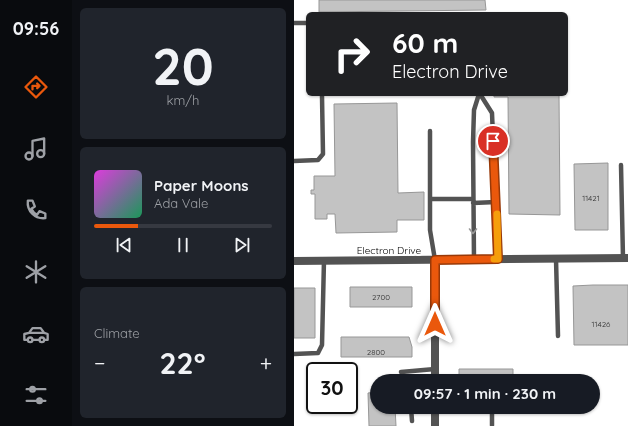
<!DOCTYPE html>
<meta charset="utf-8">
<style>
:root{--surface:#171b24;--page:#20242c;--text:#f1f3f6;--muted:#9ea1a6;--line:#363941;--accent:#ea580c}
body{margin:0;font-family:Quicksand,sans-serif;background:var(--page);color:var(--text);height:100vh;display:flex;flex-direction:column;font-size:15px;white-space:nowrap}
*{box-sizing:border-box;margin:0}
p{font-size:13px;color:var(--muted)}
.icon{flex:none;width:22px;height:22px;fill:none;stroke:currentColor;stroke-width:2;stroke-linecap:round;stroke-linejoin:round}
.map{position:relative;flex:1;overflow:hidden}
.sheet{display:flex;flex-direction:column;gap:8px;padding:8px;background:#0d0f14;width:222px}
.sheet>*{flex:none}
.guide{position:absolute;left:12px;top:12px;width:262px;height:84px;border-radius:6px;box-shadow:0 1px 3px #0004;background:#202124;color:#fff;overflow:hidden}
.speed{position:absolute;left:12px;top:362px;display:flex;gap:8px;font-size:20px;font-weight:700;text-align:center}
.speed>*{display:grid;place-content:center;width:52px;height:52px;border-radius:50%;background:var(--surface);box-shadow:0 1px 3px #0004;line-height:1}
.speed .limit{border:2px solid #111;border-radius:6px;background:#fff;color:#111}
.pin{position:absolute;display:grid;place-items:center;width:34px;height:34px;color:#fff;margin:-17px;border:2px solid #fff;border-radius:50%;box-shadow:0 1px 4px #0007}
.me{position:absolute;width:44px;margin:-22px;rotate:0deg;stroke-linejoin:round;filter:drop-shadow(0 0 3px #0008)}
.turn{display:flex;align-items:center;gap:14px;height:84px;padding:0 20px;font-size:18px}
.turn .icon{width:52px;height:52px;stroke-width:2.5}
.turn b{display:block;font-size:28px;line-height:34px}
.big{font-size:30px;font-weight:800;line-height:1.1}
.sheet .tile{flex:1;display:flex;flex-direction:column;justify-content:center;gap:6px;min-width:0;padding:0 14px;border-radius:6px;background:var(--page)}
.sheet .dial{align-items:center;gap:0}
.dial b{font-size:52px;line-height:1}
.song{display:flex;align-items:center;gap:12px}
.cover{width:48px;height:48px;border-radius:6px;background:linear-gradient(135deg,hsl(300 70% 55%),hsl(150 70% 35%))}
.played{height:4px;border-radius:2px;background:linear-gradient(90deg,var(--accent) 25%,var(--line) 25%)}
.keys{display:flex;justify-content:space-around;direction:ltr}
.heat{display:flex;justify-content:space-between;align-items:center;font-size:22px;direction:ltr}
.trip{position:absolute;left:76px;top:374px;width:230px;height:40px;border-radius:20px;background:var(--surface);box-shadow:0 1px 3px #0004;font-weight:800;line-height:40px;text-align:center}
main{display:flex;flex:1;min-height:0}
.tab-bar{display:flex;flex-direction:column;width:72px;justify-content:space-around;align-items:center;background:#090b0e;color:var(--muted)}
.tab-bar .icon{width:28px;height:28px}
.tab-bar .active{color:var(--accent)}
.tab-bar b{font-size:18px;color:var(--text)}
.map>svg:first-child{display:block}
.building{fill:#c3c3c3;stroke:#979797}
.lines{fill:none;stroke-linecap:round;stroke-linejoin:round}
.service{stroke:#535353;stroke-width:4.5}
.minor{stroke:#535353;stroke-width:8}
.tertiary{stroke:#535353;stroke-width:8}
.oneway{stroke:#989898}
.route-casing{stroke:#983908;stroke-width:10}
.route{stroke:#ea580c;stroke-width:7}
.slow{stroke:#f59e0b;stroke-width:7}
.labels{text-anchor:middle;stroke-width:4;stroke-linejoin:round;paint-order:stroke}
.number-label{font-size:8px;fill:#313131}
.street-label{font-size:10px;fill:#000;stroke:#fff}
</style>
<main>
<nav class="tab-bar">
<b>09:56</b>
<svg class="icon active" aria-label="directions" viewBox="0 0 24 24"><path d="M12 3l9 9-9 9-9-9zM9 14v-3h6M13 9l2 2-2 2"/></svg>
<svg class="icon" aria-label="music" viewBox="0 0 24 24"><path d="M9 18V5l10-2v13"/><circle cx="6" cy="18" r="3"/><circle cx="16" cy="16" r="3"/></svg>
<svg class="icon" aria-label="phone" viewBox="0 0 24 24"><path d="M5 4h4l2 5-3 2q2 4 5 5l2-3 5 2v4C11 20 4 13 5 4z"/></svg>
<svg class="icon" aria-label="climate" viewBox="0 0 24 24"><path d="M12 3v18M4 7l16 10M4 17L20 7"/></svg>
<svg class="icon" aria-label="car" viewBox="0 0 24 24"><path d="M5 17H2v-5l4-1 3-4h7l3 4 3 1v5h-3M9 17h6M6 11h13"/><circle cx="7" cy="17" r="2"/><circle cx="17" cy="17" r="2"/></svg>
<svg class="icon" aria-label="filters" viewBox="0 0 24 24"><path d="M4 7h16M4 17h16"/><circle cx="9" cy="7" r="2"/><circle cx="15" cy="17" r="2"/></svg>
</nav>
<section class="sheet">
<div class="tile dial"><b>20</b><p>km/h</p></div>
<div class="tile">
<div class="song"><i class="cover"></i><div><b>Paper Moons</b><p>Ada Vale</p></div></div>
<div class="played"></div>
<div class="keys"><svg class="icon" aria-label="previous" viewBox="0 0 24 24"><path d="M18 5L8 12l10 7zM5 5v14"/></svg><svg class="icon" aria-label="pause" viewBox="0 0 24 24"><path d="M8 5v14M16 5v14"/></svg><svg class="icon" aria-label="next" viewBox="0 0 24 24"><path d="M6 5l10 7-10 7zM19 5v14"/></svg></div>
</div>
<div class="tile"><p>Climate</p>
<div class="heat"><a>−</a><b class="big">22°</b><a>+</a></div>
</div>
</section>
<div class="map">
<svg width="334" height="426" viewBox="0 0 334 426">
<rect width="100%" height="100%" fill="#fff"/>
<path class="building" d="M25,0h166l1,10 -167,2z
M200,94h65l1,121 -51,-1 -1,-117h-14z
M103,103l1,90 26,-1v28h-27v12l-61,1 -1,-19h-8v5h-12v-25h-4v-4h3v-14h21l-1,-72z
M314,163v67h-33l-1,-66z
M299,285h35v60h-54l-1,-59z
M56,287h62v20h-62z
M0,288h21v50h-21z
M47,337h68l3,10v10h-71z
M165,369h54v12h-54z
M83,392v15h18l1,19h-27l-1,-33z"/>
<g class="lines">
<path class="service" d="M0,23h14
M186,94l12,19 6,146
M136,131v99l5,30
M0,161l24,-1 5,-6 -1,-58
M327,165l2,93
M136,199h43
M179,203l23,-1
M262,259l2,77
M180,260l-1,-118 1,-32 5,-16
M0,354l24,-1 4,-8 2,-85
M107,372l34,-3
M117,407l1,14
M181,407l17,2v16"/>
<path class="minor" d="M141,381v-121
M141,407v19"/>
<path class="tertiary" d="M0,261l334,-3"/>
</g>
<defs><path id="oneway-chevron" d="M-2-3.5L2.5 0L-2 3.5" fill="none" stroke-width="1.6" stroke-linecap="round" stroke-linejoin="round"/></defs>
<use class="oneway" href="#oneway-chevron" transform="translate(179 231) rotate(90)"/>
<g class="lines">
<defs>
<path id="route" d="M141,324v-64l63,-1 -5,-118"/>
</defs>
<use href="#route" class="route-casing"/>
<use href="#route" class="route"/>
<path class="slow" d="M200,259h4l-1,-45"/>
</g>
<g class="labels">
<g class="number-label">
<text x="297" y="201">11421</text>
<text x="87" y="300">2700</text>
<text x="307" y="327">11426</text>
<text x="82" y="355">2800</text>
</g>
<g class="street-label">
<text x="95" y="254">Electron Drive</text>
</g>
</g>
</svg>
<div class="speed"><div class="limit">30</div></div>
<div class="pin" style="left:199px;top:141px;background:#d93025"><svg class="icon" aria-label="arrive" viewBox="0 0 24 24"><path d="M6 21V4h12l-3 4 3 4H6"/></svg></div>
<svg class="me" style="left:141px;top:324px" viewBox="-20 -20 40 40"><path d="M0-17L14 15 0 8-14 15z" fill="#ea580c" stroke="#fff" stroke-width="4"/></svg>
<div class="trip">09:57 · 1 min · 230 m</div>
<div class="guide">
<div class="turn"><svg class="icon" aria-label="right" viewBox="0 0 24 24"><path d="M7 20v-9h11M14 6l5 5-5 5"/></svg><div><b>60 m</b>Electron Drive</div></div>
</div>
</div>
</main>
